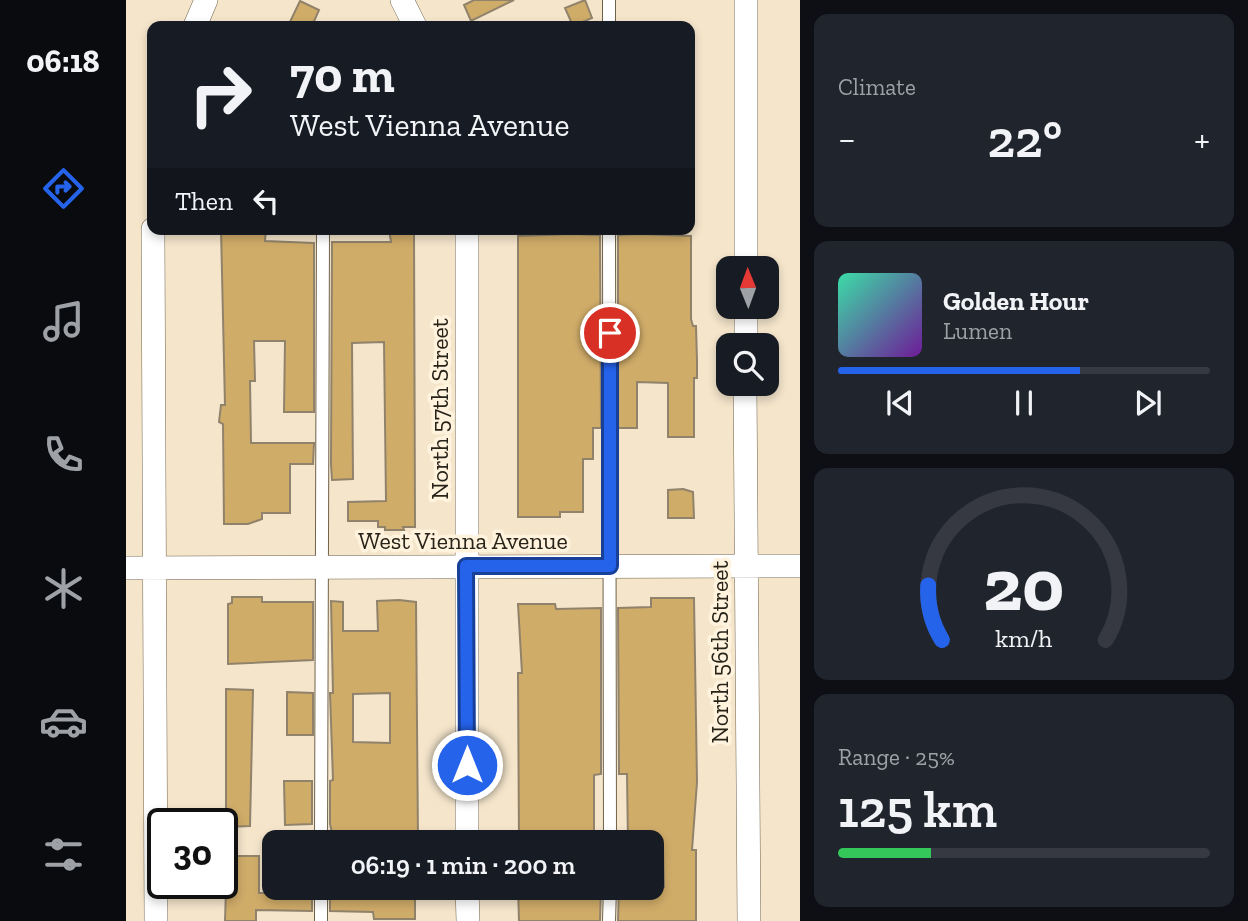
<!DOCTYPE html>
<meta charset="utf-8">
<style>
:root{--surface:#171b24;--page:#20242c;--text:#f1f3f6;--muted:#9ea1a6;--line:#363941;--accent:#2563eb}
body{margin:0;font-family:"Zilla Slab",serif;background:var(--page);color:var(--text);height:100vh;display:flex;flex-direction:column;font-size:26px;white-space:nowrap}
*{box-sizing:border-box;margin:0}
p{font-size:23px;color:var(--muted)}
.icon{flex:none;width:38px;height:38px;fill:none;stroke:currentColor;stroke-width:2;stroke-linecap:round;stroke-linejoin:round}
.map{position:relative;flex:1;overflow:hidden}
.details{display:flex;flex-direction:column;gap:14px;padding:14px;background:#0d0f14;width:448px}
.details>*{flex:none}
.hud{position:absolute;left:21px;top:21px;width:548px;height:214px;border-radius:14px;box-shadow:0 4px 10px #0003;background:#171b24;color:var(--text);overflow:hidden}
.needle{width:46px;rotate:359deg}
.fabs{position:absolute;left:590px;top:256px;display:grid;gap:14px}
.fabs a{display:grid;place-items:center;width:63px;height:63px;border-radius:14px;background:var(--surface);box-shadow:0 4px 10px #0003;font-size:35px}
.speed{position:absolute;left:21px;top:808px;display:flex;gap:14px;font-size:35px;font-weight:700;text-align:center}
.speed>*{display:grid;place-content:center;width:91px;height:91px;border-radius:50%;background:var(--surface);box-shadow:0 4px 10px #0003;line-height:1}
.speed .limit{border:4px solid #111;border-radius:10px;background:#fff;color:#111}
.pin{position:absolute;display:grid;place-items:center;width:60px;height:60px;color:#fff;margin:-30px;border:4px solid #fff;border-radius:50%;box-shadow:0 2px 7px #0007}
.me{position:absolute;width:77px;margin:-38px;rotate:0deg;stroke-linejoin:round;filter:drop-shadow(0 0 5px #0008)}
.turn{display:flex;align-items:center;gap:24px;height:147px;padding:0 28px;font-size:32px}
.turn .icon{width:91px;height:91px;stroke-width:2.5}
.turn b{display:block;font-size:49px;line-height:60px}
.then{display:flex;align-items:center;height:66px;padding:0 28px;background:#0003;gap:14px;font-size:26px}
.big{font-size:52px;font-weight:600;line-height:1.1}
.details .tile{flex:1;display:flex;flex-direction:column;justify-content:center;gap:10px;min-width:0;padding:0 24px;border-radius:14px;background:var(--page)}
.details .dial{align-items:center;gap:0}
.dial svg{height:182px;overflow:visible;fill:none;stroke:var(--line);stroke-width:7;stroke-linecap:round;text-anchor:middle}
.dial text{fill:var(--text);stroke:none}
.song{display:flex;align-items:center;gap:21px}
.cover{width:84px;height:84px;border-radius:10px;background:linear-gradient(135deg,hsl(160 70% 55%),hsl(280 70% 35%))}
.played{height:7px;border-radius:4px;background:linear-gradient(90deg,var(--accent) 65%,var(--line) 65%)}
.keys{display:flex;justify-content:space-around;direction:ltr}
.heat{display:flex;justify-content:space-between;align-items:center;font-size:38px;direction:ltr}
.charge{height:10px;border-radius:5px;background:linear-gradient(90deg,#34c759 25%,var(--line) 0)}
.trip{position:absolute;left:136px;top:830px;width:402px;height:70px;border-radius:14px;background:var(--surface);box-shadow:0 4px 10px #0003;font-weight:600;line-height:70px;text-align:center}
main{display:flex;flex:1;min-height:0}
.tab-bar{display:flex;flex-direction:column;width:126px;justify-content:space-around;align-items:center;background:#090b0e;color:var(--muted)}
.tab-bar .icon{width:49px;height:49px}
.tab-bar .active{color:var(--accent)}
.tab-bar b{font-size:32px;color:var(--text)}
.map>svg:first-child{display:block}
.building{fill:#d0ac69;stroke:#91836b;stroke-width:2;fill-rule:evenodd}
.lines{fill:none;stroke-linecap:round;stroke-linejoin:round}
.service-casing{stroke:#70634c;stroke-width:14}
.minor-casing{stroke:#70634c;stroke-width:24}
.service{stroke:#fff;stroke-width:12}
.minor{stroke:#fff;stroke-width:23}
.route-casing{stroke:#184099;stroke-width:18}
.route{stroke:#2563eb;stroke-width:12}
.labels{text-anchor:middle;stroke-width:7;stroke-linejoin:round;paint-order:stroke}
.street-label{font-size:24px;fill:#282319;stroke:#fff3dd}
</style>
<main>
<nav class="tab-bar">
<b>06:18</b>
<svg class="icon active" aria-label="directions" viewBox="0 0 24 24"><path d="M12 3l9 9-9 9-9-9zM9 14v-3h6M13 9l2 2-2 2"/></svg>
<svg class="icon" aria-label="music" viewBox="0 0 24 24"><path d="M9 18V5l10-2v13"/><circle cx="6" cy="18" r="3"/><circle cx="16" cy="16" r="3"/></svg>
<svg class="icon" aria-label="phone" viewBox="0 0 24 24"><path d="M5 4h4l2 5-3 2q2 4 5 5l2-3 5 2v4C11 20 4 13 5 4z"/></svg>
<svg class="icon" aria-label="climate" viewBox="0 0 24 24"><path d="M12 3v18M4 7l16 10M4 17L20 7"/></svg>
<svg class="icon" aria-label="car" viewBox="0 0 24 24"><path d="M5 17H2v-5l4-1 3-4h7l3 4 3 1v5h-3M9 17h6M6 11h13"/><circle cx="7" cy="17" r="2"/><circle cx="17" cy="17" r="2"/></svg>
<svg class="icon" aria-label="filters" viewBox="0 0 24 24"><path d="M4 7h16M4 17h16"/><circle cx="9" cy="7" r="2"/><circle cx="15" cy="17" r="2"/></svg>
</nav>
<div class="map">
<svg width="674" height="921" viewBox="0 0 674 921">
<rect width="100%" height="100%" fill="#f4e5cb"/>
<path class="building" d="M348,0h40l-43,21 -7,-16z
M459,0l7,18 -19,8 -8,-18z
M174,1l19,9 -7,16h-24z
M95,229h45l-1,12 49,2v169h-30l1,-71h-31l1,40h-5l1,62h63l-1,21h-23v49h-28v6l-14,5h-24l-1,-100 -4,-2 2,-17h4z
M263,229h25l1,298h-12l1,3h-19v-3h-7v-6h-30v-19l38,-1 -2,-159 -32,1 1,136 -21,1 -1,-16 1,-222h59z
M445,234l29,1 1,193h-8v31h-10v53h-23v5h-42v-281z
M513,234l52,2v83l2,7h3l1,35v17h-3v59h-26v-54l-31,-1v46h-19v-193z
M557,489l10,3 1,26h-26v-28z
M106,597h30v5h51v58l-85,4v-60l4,-1z
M525,598h43l3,184 -5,68h4v71h-78l1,-34h45l-1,-41 -5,-1v-3h-30l-1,-68h-8l-1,-166 33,-1z
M273,600l17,2 2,240h-51l-5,-9h-30l-2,-9v-43l3,-1 -3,-87h3l-2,-92 12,1v29h35l-1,-30zM264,693v50l-37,-1v-48z
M392,604h37l1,5 45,-1v166l-7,1v67h-75l-1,-169h4z
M100,689l27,1 -3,136 -24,1z
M161,692l26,1v42h-26z
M158,781h28v43l-27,1z
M101,856h32v37l53,-1v19l-56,-1v11h-31z
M392,887h83l-1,34h-81z
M204,892h85v27h-41l-1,-7 -43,-1z"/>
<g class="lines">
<defs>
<path id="service" d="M483,0v26
M483,229l1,613
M195,842l2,-613
M195,921v-34
M483,921l1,-34"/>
<path id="minor" d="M276,0l13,26
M69,26l11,-26
M27,229l3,692
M341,229v613
M620,268v-268
M620,345v-39
M619,383l4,538
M0,568l674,-2
M341,887l1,34"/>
</defs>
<use href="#service" class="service-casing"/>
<use href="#minor" class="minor-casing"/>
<use href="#service" class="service"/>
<use href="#minor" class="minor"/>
</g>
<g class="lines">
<defs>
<path id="route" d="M341,765l-1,-199h144v-233"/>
</defs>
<use href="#route" class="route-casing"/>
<use href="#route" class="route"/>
</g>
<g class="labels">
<g class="street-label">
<text transform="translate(314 409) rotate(-90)" y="8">North 57th Street</text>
<text x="337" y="549">West Vienna Avenue</text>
<text transform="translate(594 652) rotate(-90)" y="8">North 56th Street</text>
</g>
</g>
</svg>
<div class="fabs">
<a><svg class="needle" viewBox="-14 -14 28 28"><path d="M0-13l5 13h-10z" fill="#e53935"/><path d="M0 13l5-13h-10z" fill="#9ea1a6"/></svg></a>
<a><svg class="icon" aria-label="search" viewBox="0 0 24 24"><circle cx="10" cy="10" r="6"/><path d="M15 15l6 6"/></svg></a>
</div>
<div class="speed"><div class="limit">30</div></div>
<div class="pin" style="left:484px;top:333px;background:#d93025"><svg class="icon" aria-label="arrive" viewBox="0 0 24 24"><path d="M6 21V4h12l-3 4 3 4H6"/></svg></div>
<svg class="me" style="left:341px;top:765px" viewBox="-20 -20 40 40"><circle r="17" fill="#2563eb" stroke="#fff" stroke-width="3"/><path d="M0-11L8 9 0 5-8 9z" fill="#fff"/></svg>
<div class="trip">06:19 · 1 min · 200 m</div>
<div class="hud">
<div class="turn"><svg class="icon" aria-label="right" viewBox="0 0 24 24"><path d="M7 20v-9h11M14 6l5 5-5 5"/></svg><div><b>70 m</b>West Vienna Avenue</div></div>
<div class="then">Then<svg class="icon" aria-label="left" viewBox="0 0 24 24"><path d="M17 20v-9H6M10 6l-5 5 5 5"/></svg></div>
</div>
</div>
<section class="details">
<div class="tile"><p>Climate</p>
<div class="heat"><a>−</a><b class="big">22°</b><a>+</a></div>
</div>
<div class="tile">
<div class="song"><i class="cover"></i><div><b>Golden Hour</b><p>Lumen</p></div></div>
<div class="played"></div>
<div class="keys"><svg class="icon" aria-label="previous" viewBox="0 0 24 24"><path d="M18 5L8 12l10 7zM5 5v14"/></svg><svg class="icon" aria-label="pause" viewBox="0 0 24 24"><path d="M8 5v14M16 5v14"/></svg><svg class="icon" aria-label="next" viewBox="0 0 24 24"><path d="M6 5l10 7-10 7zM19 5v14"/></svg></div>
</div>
<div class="tile dial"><svg viewBox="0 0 100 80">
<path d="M14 69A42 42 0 1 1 86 69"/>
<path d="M14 69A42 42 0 0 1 8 45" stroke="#2563eb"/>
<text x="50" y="56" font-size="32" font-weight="700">20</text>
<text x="50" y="72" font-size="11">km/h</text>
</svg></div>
<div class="tile"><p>Range · 25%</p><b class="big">125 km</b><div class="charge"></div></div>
</section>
</main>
